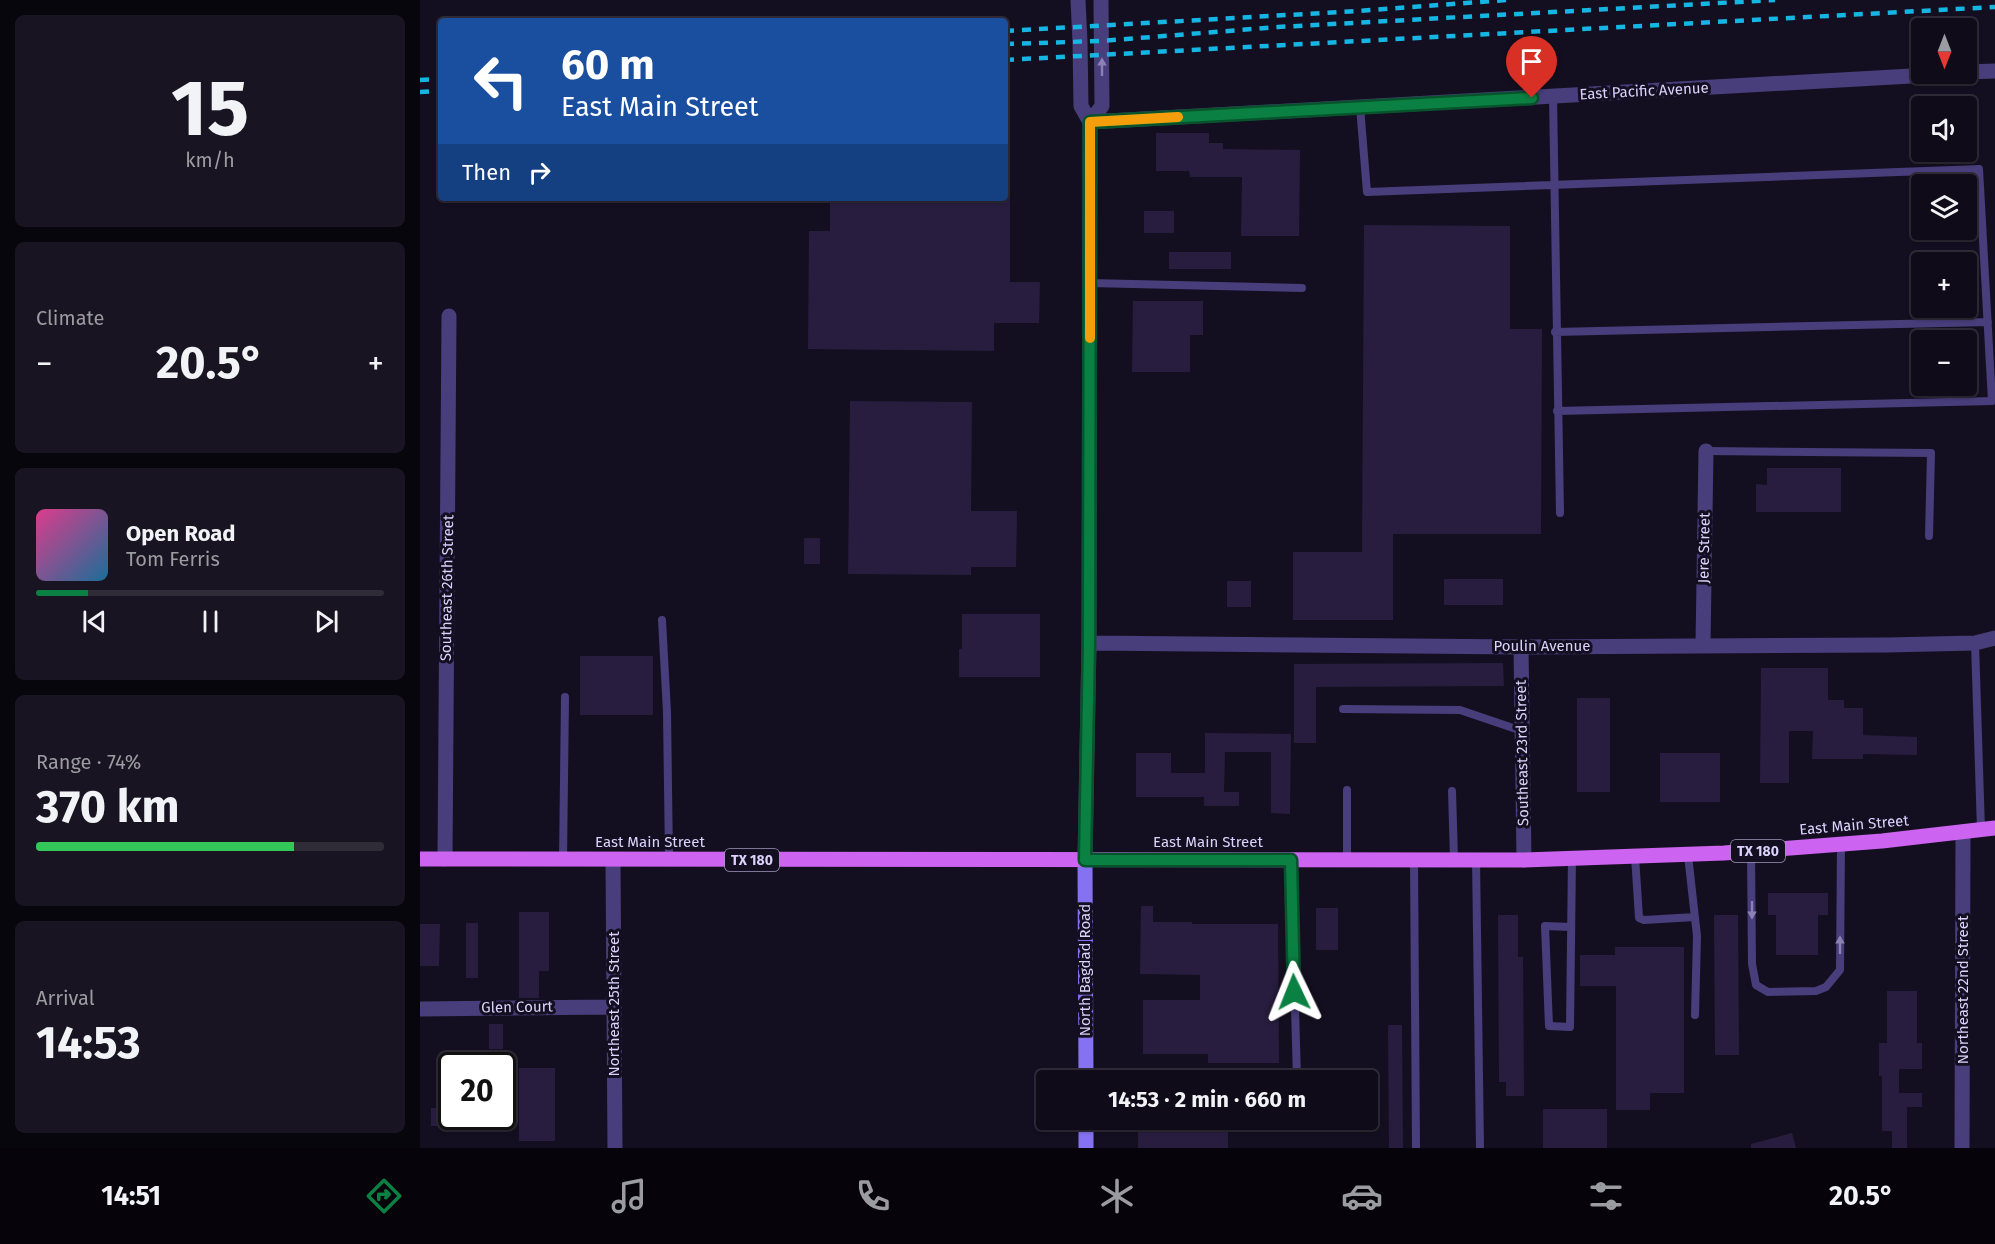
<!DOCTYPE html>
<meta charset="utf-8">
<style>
:root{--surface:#0f0b18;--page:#181421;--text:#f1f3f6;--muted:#9b9ba2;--line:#2f2b37;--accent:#0b8043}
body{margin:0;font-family:"Fira Sans",sans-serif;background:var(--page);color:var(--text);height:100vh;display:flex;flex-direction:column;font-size:22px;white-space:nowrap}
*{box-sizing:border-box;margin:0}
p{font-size:20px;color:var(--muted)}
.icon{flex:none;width:33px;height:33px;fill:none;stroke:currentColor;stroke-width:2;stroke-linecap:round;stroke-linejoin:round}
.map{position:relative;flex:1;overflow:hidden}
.side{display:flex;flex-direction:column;gap:15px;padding:15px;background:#08060d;width:420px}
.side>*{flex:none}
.banner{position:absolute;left:18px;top:18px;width:570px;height:183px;border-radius:6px;box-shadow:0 2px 4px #0004,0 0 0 2px var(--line);background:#1a4fa0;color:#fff;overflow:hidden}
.needle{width:39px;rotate:180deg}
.tools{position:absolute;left:1491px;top:18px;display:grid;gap:12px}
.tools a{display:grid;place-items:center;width:66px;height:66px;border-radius:6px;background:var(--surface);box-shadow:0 2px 4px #0004,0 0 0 2px var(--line);font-size:30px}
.speed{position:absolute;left:18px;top:1052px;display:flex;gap:12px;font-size:30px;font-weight:700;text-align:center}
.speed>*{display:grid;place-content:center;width:78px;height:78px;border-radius:50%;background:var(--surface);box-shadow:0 2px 4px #0004,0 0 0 2px var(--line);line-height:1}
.speed .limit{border:3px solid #111;border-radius:9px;background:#fff;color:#111}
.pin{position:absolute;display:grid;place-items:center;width:51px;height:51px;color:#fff;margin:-62px -26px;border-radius:50% 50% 50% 0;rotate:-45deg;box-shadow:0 0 6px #0007}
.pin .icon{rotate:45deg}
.me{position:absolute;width:66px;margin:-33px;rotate:358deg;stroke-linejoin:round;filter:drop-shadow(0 0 4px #0008)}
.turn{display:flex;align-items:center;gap:21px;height:126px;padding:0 24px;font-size:27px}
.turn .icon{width:78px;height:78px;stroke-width:2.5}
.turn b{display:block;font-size:42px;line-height:51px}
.then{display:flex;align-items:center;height:57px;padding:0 24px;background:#0003;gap:12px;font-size:22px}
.big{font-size:45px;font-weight:700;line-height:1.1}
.side .card{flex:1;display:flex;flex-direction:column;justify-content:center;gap:9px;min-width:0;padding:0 21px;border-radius:9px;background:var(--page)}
.side .dial{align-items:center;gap:0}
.dial b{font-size:78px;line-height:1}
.song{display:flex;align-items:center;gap:18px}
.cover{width:72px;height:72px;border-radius:9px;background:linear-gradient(135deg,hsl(330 70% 55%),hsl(200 70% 35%))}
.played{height:6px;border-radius:3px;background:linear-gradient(90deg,var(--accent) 15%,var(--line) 15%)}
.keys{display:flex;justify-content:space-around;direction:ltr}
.heat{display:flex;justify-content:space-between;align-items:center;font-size:33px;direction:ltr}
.charge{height:9px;border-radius:4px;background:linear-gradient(90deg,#34c759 74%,var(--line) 0)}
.trip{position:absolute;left:616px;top:1070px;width:342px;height:60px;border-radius:6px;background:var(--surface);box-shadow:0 2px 4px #0004,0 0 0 2px var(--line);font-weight:700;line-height:60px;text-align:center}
.menu{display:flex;height:96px;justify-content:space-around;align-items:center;background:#06040a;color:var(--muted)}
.menu .icon{width:42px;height:42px}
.menu .selected{color:var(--accent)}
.menu b{font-size:27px;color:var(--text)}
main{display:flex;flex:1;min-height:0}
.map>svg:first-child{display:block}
.building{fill:#281d3f}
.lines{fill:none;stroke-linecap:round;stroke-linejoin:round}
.lane{stroke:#483e7b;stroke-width:8}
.street{stroke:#483e7b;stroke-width:15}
.secondary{stroke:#8572f2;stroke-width:15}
.primary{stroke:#cd63f1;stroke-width:15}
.rail{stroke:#15b6e4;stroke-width:4.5;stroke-dasharray:9 8;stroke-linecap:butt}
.oneway{fill:#8b81b5}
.route-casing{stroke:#07532c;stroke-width:15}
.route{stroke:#0b8043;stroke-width:10}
.slow{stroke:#f59e0b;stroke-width:10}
.labels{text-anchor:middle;stroke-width:6;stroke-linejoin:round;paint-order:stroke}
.shield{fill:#140f20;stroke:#a098b9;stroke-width:1.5}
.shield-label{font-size:14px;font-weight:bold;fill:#dcd2fb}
.street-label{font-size:15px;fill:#dcd2fb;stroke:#140f20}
</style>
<main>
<section class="side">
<div class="card dial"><b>15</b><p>km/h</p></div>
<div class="card"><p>Climate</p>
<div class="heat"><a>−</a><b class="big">20.5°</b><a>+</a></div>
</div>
<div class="card">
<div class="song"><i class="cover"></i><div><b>Open Road</b><p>Tom Ferris</p></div></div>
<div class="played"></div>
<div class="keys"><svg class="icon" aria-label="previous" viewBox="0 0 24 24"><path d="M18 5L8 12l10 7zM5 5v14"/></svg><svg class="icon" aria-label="pause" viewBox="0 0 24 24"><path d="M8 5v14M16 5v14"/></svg><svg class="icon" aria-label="next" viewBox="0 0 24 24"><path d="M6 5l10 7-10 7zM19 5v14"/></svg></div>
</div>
<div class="card"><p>Range · 74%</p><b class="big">370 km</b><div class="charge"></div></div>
<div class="card"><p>Arrival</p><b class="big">14:53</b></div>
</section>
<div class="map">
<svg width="1575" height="1148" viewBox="0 0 1575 1148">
<rect width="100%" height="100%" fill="#140f20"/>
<path class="building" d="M736,133h53v10h14v6l77,1 -1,86h-58l1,-59h-52l-1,-6h-33z
M410,198h180v84h30l-1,41h-45v28l-186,-2 1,-118h21z
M724,211h30v22h-30z
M944,225l146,1v103h32l-1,205h-148v86h-100v-68h69z
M749,252h62v17h-62z
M713,301h70v34h-13v37h-58z
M430,401l122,1 -1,109h46l-1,56h-45v8l-123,-1z
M1347,468h74v44h-85v-28l11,1z
M384,538h16v26h-16z
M1024,579h59v26h-59z
M807,581h24v26h-24z
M542,614h78v63h-81v-28h3z
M160,656h73v59h-73z
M1083,663l1,23 -188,1v56h-22v-79z
M1341,668h67v32h16v8h19v27l54,2v18l-54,-1v5h-51l1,-28h-24v52h-29z
M1157,698h33v94h-33z
M785,733l86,1 -1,80 -19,-1v-61h-46l-1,40h15v14h-35v-9h-68v-44h35v20h34z
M1240,753h60v49h-60z
M1348,893h60v22h-10v40h-42v-40h-8z
M721,906h12v16h39v2h86l1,139h-71v-9h-65v-54h57v-25l-60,-1z
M896,908h22v42h-22z
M99,912h30v59h-10v27h-20z
M1078,915h20v42h5l1,139h-18v-14h-7z
M1294,915h24l1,140h-24z
M46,923h12v55h-12z
M0,924h20l-1,42h-19z
M1195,947h69v146h-34v17h-34v-124h-36v-31h35z
M1467,991h30v52h5v26h-23v24h23v14h-15v41h-15v-17h-10v-55h-3v-33h8z
M69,1024h14v25h-14z
M968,1025h14l1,123h-14z
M99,1068h36v73h-36z
M11,1108h21v18h-21z
M1123,1109h64v39h-64z
M718,1119h90v29h-90z
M1372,1133l4,15h-45v-4z"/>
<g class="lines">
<path class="lane" d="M1133,96l7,417
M940,107l7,85 612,-23 13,232 -435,10
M670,283l212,5
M1135,332l433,-10
M1286,451l225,2 -2,83
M242,620l5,92 2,148
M1555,643l6,187
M923,709l117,1 62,21
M927,790v69
M1032,791l2,68
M1331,851l1,113 4,21 12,7 48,-1 10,-4 14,-17 1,-126
M1268,855l9,81 -2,79
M1215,856l4,62 5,2 51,-3
M994,859l2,289
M1056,859l4,289
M143,860l2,-163
M871,860l6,220
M1151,927l-26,-1 4,100 21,1 2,-169"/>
<path class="street" d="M658,0l2,42 1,64 9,16 -1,521 -4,217
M1546,72l29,-1
M670,122l857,-48
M670,122l12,-16 -1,-106
M669,643l432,4 366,-2 88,-2 20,-5
M1283,645l3,-194
M1101,647l3,213
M25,859l4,-543
M193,860l2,288
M0,1009l194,-2
M1542,1148l1,-316"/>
<path class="secondary" d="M665,860l1,220
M666,1119v29"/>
<path class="primary" d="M0,859l1104,1 200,-7 158,-12 113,-13"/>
<path class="rail" d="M585,31l353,-20 149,-11
M585,44l96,-3 177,-14 497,-27
M585,60l990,-53
M0,80l21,-1
M0,92l21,-1"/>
</g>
<defs><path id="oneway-solid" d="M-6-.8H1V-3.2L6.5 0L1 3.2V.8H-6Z" transform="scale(1.5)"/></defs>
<g class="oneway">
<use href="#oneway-solid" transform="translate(682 67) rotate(-90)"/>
<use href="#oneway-solid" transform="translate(1332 910) rotate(90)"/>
<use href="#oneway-solid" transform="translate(1420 945) rotate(-90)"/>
</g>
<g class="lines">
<defs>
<path id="route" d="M874,992l-3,-132h-206l4,-217 1,-521 442,-24"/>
</defs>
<use href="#route" class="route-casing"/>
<use href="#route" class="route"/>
<path class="slow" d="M670,338v-216l88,-5"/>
</g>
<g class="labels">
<g class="shield">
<rect x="1311" y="840" width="54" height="22" rx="4.5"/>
<rect x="305" y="849" width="54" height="22" rx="4.5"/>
</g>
<g class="shield-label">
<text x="1338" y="856">TX 180</text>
<text x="332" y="865">TX 180</text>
</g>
<g class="street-label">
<text transform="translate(1224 91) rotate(-3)" y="5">East Pacific Avenue</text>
<text transform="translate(1284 548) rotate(-89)" y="5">Jere Street</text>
<text transform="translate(27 588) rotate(-89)" y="5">Southeast 26th Street</text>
<text x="1122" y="651">Poulin Avenue</text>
<text transform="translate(1102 753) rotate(-91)" y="5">Southeast 23rd Street</text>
<text transform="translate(1434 825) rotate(-5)" y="5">East Main Street</text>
<text x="230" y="847">East Main Street</text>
<text x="788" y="847">East Main Street</text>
<text transform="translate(665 970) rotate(-90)" y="5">North Bagdad Road</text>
<text transform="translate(1543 990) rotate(-90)" y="5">Northeast 22nd Street</text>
<text transform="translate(194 1004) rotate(-90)" y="5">Northeast 25th Street</text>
<text transform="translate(97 1007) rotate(-1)" y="5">Glen Court</text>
</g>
</g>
</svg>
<div class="tools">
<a><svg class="needle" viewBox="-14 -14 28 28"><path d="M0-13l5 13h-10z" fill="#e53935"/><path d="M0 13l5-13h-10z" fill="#9b9ba2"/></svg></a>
<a><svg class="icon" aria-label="sound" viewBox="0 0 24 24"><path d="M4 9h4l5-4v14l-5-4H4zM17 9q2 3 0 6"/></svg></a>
<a><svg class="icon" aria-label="layers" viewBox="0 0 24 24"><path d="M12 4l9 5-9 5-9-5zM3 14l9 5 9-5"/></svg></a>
<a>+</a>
<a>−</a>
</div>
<div class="speed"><div class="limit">20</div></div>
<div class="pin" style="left:1112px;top:98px;background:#d93025"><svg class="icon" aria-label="arrive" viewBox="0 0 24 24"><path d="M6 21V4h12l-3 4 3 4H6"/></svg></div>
<svg class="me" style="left:874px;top:992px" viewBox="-20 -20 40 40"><path d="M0-17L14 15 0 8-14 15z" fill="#0b8043" stroke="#fff" stroke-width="4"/></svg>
<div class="trip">14:53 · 2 min · 660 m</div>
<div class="banner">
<div class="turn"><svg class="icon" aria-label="left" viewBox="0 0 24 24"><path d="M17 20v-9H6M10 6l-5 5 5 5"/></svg><div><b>60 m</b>East Main Street</div></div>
<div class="then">Then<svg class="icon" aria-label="right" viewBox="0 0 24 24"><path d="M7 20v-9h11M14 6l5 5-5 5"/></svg></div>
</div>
</div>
</main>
<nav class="menu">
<b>14:51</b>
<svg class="icon selected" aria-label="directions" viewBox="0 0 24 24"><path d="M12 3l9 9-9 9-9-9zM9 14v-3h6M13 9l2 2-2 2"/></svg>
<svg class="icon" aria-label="music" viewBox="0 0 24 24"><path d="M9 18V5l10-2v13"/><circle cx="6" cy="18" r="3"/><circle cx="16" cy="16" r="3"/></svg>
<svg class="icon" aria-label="phone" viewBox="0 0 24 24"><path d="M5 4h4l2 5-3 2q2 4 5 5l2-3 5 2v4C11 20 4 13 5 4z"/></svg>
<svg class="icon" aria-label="climate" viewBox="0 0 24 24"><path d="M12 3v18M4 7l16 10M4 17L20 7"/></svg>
<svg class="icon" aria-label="car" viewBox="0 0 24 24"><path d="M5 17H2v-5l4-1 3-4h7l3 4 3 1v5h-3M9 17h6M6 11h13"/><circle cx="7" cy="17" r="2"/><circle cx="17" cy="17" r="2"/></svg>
<svg class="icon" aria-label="filters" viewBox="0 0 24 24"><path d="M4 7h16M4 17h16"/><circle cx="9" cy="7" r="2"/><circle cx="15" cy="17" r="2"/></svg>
<b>20.5°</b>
</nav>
